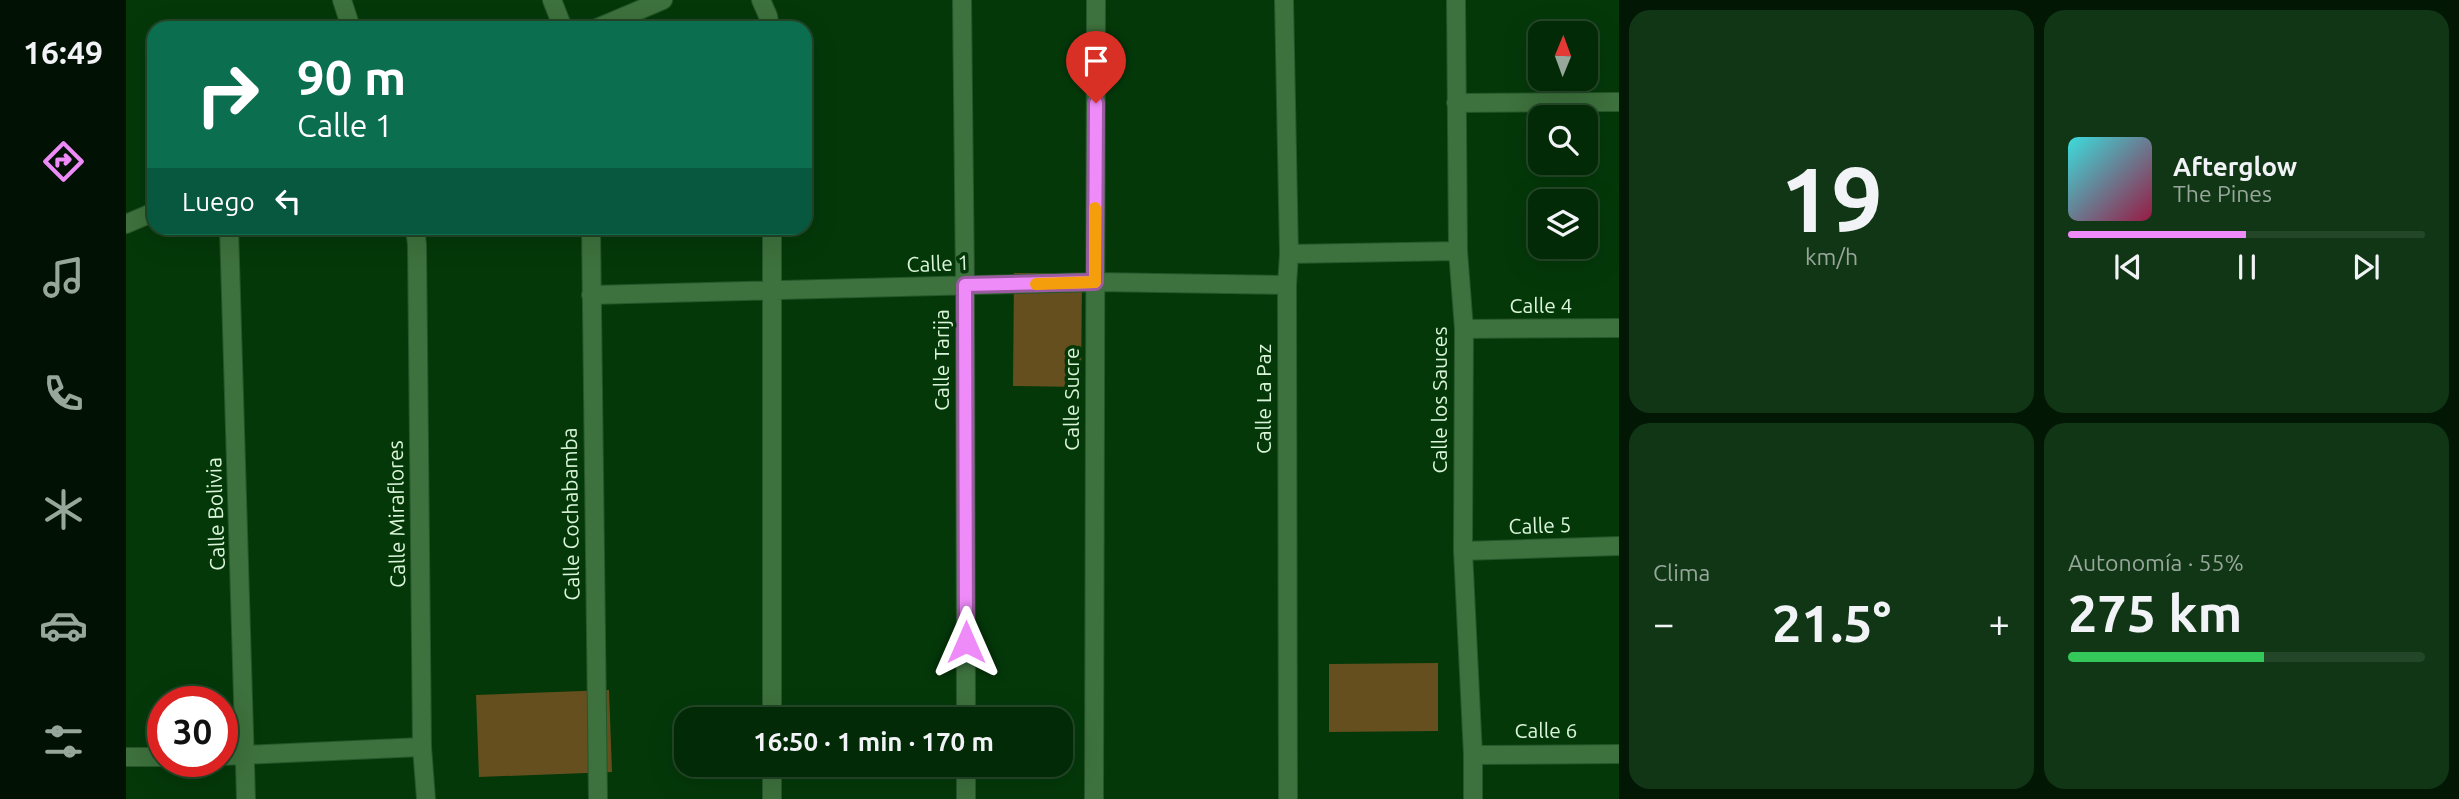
<!DOCTYPE html>
<html lang="es">
<meta charset="utf-8">
<style>
:root{--surface:#032a07;--page:#113615;--text:#f1f3f6;--muted:#97a79b;--line:#244628;--accent:#ee8bf8}
body{margin:0;font-family:Ubuntu,sans-serif;background:var(--page);color:var(--text);height:100vh;display:flex;flex-direction:column;font-size:26px;white-space:nowrap}
*{box-sizing:border-box;margin:0}
p{font-size:23px;color:var(--muted)}
.icon{flex:none;width:38px;height:38px;fill:none;stroke:currentColor;stroke-width:2;stroke-linecap:round;stroke-linejoin:round}
.map{position:relative;flex:1;overflow:hidden}
.drawer{display:flex;flex-direction:column;gap:10px;padding:10px;background:#021704;width:840px}
.drawer>*{flex:none}
.guide{position:absolute;left:21px;top:21px;width:665px;height:214px;border-radius:21px;box-shadow:0 7px 28px #0002,0 0 0 2px var(--line);background:#0b6e4f;color:#fff;overflow:hidden}
.needle{width:46px;rotate:1deg}
.buttons{position:absolute;left:1402px;top:21px;display:grid;gap:14px}
.buttons a{display:grid;place-items:center;width:70px;height:70px;border-radius:14px;background:var(--surface);box-shadow:0 7px 28px #0002,0 0 0 2px var(--line);font-size:35px}
.speed{position:absolute;left:21px;top:686px;display:flex;gap:14px;font-size:35px;font-weight:700;text-align:center}
.speed>*{display:grid;place-content:center;width:91px;height:91px;border-radius:50%;background:var(--surface);box-shadow:0 7px 28px #0002,0 0 0 2px var(--line);line-height:1}
.speed .limit{border:10px solid #d22;background:#fff;color:#111}
.pin{position:absolute;display:grid;place-items:center;width:60px;height:60px;color:#fff;margin:-72px -30px;border-radius:50% 50% 50% 0;rotate:-45deg;box-shadow:0 0 7px #0007}
.pin .icon{rotate:45deg}
.me{position:absolute;width:77px;margin:-38px;rotate:0deg;stroke-linejoin:round;filter:drop-shadow(0 0 5px #0008)}
.turn{display:flex;align-items:center;gap:24px;height:147px;padding:0 35px;font-size:32px}
.turn .icon{width:91px;height:91px;stroke-width:2.5}
.turn b{display:block;font-size:49px;line-height:60px}
.then{display:flex;align-items:center;height:66px;padding:0 35px;background:#0003;gap:14px;font-size:26px}
.big{font-size:52px;font-weight:600;line-height:1.1}
.drawer .widget{flex:1;display:flex;flex-direction:column;justify-content:center;gap:10px;min-width:0;padding:0 24px;border-radius:21px;background:var(--page)}
.drawer .dial{align-items:center;gap:0}
.dial b{font-size:91px;line-height:1}
.song{display:flex;align-items:center;gap:21px}
.cover{width:84px;height:84px;border-radius:10px;background:linear-gradient(135deg,hsl(180 70% 55%),hsl(340 70% 35%))}
.played{height:7px;border-radius:4px;background:linear-gradient(90deg,var(--accent) 50%,var(--line) 50%)}
.keys{display:flex;justify-content:space-around;direction:ltr}
.heat{display:flex;justify-content:space-between;align-items:center;font-size:38px;direction:ltr}
.charge{height:10px;border-radius:5px;background:linear-gradient(90deg,#34c759 55%,var(--line) 0)}
.drawer .tiles{flex:1;display:grid;gap:10px;grid-template-columns:repeat(2,1fr)}
.trip{position:absolute;left:548px;top:707px;width:399px;height:70px;border-radius:21px;background:var(--surface);box-shadow:0 7px 28px #0002,0 0 0 2px var(--line);font-weight:600;line-height:70px;text-align:center}
main{display:flex;flex:1;min-height:0}
.menu{display:flex;flex-direction:column;width:126px;justify-content:space-around;align-items:center;background:#011103;color:var(--muted)}
.menu .icon{width:49px;height:49px}
.menu .current{color:var(--accent)}
.menu b{font-size:32px;color:var(--text)}
.map>svg:first-child{display:block}
.green{fill:#664f1e}
.lines{fill:none;stroke-linecap:round;stroke-linejoin:round}
.minor-casing{stroke:#26562a;stroke-width:20}
.minor{stroke:#3d713d;stroke-width:18}
.route-casing{stroke:#9b5aa1;stroke-width:18}
.route{stroke:#ee8bf8;stroke-width:12}
.slow{stroke:#f59e0b;stroke-width:12}
.labels{text-anchor:middle;stroke-width:7;stroke-linejoin:round;paint-order:stroke}
.street-label{font-size:21px;fill:#dbf5da;stroke:#043809}
</style>
<main>
<nav class="menu">
<b>16:49</b>
<svg class="icon current" aria-label="directions" viewBox="0 0 24 24"><path d="M12 3l9 9-9 9-9-9zM9 14v-3h6M13 9l2 2-2 2"/></svg>
<svg class="icon" aria-label="music" viewBox="0 0 24 24"><path d="M9 18V5l10-2v13"/><circle cx="6" cy="18" r="3"/><circle cx="16" cy="16" r="3"/></svg>
<svg class="icon" aria-label="phone" viewBox="0 0 24 24"><path d="M5 4h4l2 5-3 2q2 4 5 5l2-3 5 2v4C11 20 4 13 5 4z"/></svg>
<svg class="icon" aria-label="climate" viewBox="0 0 24 24"><path d="M12 3v18M4 7l16 10M4 17L20 7"/></svg>
<svg class="icon" aria-label="car" viewBox="0 0 24 24"><path d="M5 17H2v-5l4-1 3-4h7l3 4 3 1v5h-3M9 17h6M6 11h13"/><circle cx="7" cy="17" r="2"/><circle cx="17" cy="17" r="2"/></svg>
<svg class="icon" aria-label="filters" viewBox="0 0 24 24"><path d="M4 7h16M4 17h16"/><circle cx="9" cy="7" r="2"/><circle cx="15" cy="17" r="2"/></svg>
</nav>
<div class="map">
<svg width="1493" height="799" viewBox="0 0 1493 799">
<rect width="100%" height="100%" fill="#043809"/>
<path class="green" d="M888,273h68l-1,114 -68,-1z
M1312,663v68l-109,1v-68z
M483,690l3,82 -133,5 -3,-82z"/>
<g class="lines">
<defs>
<path id="minor" d="M216,0l9,28
M426,0l11,28
M635,0l7,16 2,12
M836,0l3,285 1,434
M1158,0l5,254 -2,31 1,514
M1330,0l2,251 6,78 -1,222 10,204v44
M471,28l66,-28
M1330,103l163,-1
M0,224l28,-12
M103,228l17,571
M289,228l2,17 5,502 4,52
M465,228l7,571
M646,228v491
M1163,254l169,-3
M465,295l504,-13 192,3
M1338,329l155,-1
M1337,551l156,-5
M1347,755l146,-1
M96,756l200,-9
M0,757h37
M646,765v34
M840,765v34
M968,799l2,-799"/>
</defs>
<use href="#minor" class="minor-casing"/>
<use href="#minor" class="minor"/>
</g>
<g class="lines">
<defs>
<path id="route" d="M840,642l-1,-357 130,-3 1,-179"/>
</defs>
<use href="#route" class="route-casing"/>
<use href="#route" class="route"/>
<path class="slow" d="M910,284l59,-2v-74"/>
</g>
<g class="labels">
<g class="street-label">
<text transform="translate(812 264) rotate(-2)" y="7">Calle 1</text>
<text x="1415" y="313">Calle 4</text>
<text transform="translate(816 360) rotate(-90)" y="7">Calle Tarija</text>
<text transform="translate(946 399) rotate(-90)" y="7">Calle Sucre</text>
<text transform="translate(1138 399) rotate(-90)" y="7">Calle La Paz</text>
<text transform="translate(1314 400) rotate(-90)" y="7">Calle los Sauces</text>
<text transform="translate(90 514) rotate(-92)" y="7">Calle Bolivia</text>
<text transform="translate(271 514) rotate(-91)" y="7">Calle Miraflores</text>
<text transform="translate(445 514) rotate(-91)" y="7">Calle Cochabamba</text>
<text transform="translate(1414 526) rotate(-2)" y="7">Calle 5</text>
<text x="1420" y="738">Calle 6</text>
</g>
</g>
</svg>
<div class="buttons">
<a><svg class="needle" viewBox="-14 -14 28 28"><path d="M0-13l5 13h-10z" fill="#e53935"/><path d="M0 13l5-13h-10z" fill="#97a79b"/></svg></a>
<a><svg class="icon" aria-label="search" viewBox="0 0 24 24"><circle cx="10" cy="10" r="6"/><path d="M15 15l6 6"/></svg></a>
<a><svg class="icon" aria-label="layers" viewBox="0 0 24 24"><path d="M12 4l9 5-9 5-9-5zM3 14l9 5 9-5"/></svg></a>
</div>
<div class="speed"><div class="limit">30</div></div>
<div class="pin" style="left:970px;top:103px;background:#d93025"><svg class="icon" aria-label="arrive" viewBox="0 0 24 24"><path d="M6 21V4h12l-3 4 3 4H6"/></svg></div>
<svg class="me" style="left:840px;top:642px" viewBox="-20 -20 40 40"><path d="M0-17L14 15 0 8-14 15z" fill="#ee8bf8" stroke="#fff" stroke-width="4"/></svg>
<div class="trip">16:50 · 1 min · 170 m</div>
<div class="guide">
<div class="turn"><svg class="icon" aria-label="right" viewBox="0 0 24 24"><path d="M7 20v-9h11M14 6l5 5-5 5"/></svg><div><b>90 m</b>Calle 1</div></div>
<div class="then">Luego<svg class="icon" aria-label="left" viewBox="0 0 24 24"><path d="M17 20v-9H6M10 6l-5 5 5 5"/></svg></div>
</div>
</div>
<section class="drawer">
<div class="tiles">
<div class="widget dial"><b>19</b><p>km/h</p></div>
<div class="widget">
<div class="song"><i class="cover"></i><div><b>Afterglow</b><p>The Pines</p></div></div>
<div class="played"></div>
<div class="keys"><svg class="icon" aria-label="previous" viewBox="0 0 24 24"><path d="M18 5L8 12l10 7zM5 5v14"/></svg><svg class="icon" aria-label="pause" viewBox="0 0 24 24"><path d="M8 5v14M16 5v14"/></svg><svg class="icon" aria-label="next" viewBox="0 0 24 24"><path d="M6 5l10 7-10 7zM19 5v14"/></svg></div>
</div>
<div class="widget"><p>Clima</p>
<div class="heat"><a>−</a><b class="big">21.5°</b><a>+</a></div>
</div>
<div class="widget"><p>Autonomía · 55%</p><b class="big">275 km</b><div class="charge"></div></div>
</div>
</section>
</main>
